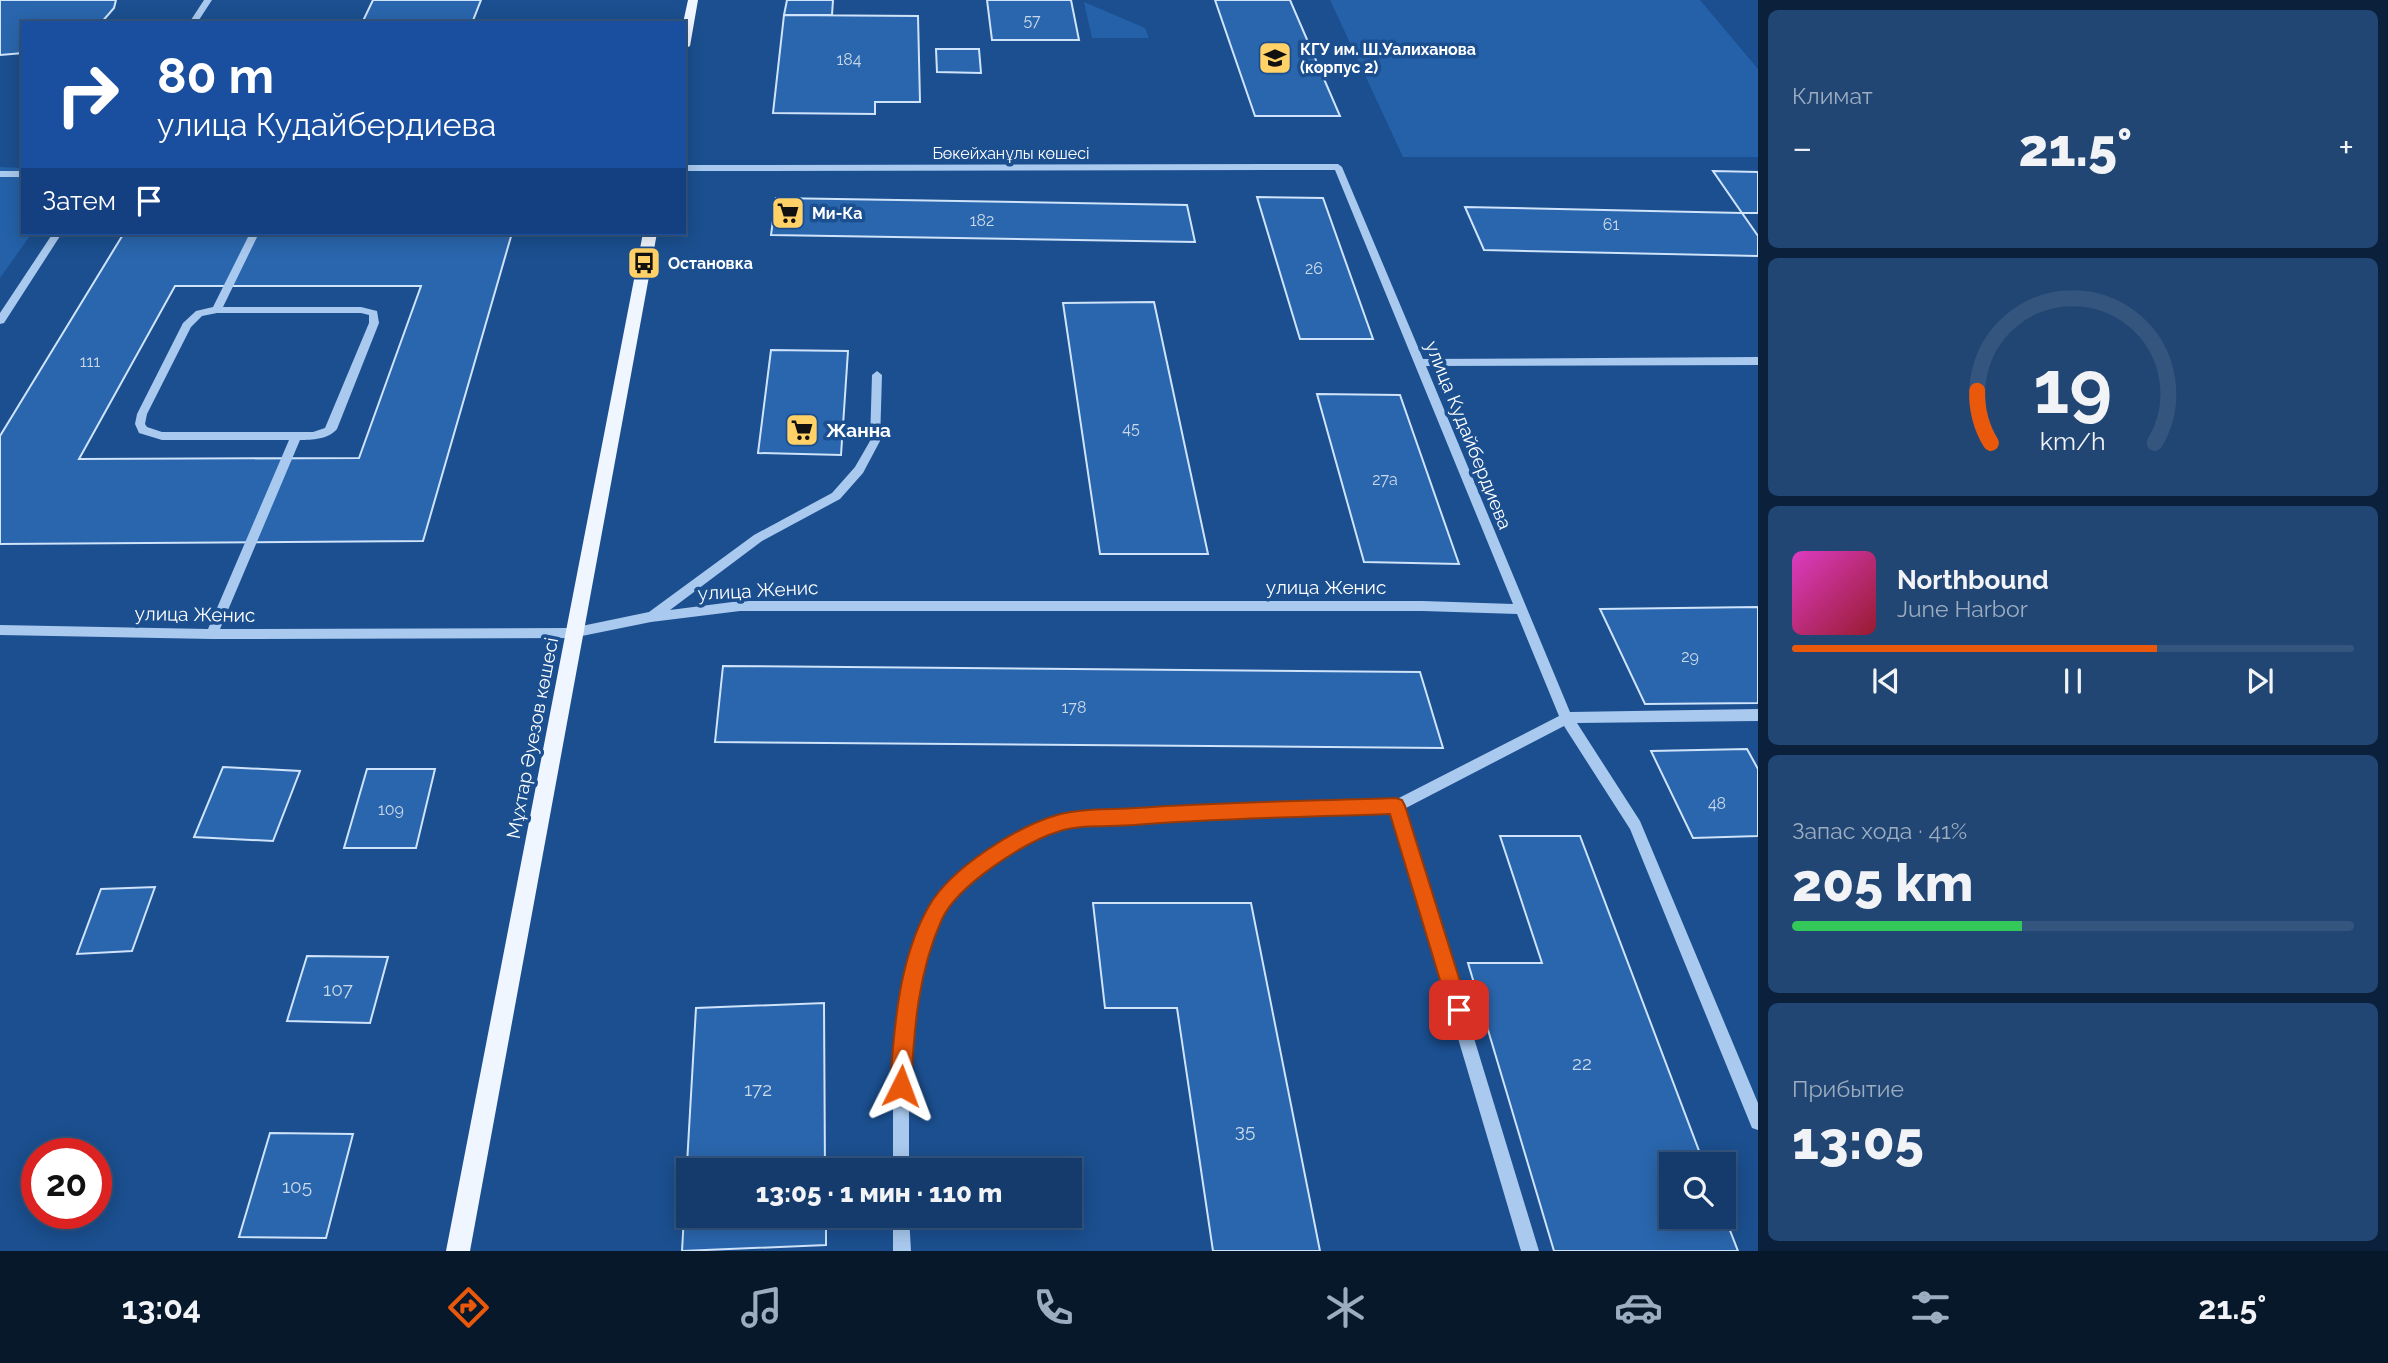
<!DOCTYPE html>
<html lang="ru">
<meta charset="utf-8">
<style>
:root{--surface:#143b6b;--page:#214673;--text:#f1f3f6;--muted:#9dadc1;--line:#33557e;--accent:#ea580c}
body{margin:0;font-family:Raleway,sans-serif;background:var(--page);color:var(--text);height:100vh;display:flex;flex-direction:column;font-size:26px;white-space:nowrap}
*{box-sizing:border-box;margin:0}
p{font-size:23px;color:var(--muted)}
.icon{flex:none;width:38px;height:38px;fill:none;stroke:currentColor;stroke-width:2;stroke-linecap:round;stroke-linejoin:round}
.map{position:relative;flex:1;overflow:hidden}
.drawer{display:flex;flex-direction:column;gap:10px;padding:10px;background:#0b203b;width:630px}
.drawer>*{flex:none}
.top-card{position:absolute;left:21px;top:21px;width:665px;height:214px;border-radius:0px;box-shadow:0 4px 18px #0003,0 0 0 2px var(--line);background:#1a4fa0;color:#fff;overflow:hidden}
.controls{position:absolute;left:1659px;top:1152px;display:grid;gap:14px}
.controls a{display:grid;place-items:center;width:77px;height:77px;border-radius:0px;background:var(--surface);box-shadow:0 4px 18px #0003,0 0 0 2px var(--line);font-size:35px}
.speed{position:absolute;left:21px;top:1138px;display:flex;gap:14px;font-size:35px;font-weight:700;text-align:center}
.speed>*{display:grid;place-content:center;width:91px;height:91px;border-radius:50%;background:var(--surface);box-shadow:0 4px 18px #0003,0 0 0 2px var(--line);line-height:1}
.speed .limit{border:10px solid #d22;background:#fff;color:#111}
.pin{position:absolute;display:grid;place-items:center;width:60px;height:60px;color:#fff;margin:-30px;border-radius:14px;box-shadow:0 4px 10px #0006}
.me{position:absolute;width:77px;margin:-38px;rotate:3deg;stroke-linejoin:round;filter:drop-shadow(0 0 5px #0008)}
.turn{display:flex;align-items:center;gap:24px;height:147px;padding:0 21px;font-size:32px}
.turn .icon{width:91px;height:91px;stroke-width:2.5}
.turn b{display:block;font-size:49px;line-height:60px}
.then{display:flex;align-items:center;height:66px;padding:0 21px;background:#0003;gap:14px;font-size:26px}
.big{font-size:52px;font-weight:800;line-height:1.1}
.drawer .card{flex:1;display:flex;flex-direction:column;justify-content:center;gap:10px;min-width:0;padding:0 24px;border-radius:10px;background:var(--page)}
.drawer .dial{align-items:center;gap:0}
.dial svg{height:182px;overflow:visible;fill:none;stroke:var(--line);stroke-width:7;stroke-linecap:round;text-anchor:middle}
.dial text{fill:var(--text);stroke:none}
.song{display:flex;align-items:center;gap:21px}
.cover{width:84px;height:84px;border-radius:10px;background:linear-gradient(135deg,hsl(310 70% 55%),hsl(350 70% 35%))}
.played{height:7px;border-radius:4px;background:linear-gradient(90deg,var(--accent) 65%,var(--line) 65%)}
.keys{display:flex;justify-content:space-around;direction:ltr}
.heat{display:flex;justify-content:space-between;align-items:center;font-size:38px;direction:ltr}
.charge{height:10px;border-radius:5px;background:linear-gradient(90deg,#34c759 41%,var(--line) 0)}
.trip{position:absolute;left:676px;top:1158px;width:406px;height:70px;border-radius:0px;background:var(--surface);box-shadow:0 4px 18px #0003,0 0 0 2px var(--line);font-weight:800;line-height:70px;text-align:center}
.tabs{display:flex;height:112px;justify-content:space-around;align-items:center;background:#08182b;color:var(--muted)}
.tabs .icon{width:49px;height:49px}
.tabs .on{color:var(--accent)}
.tabs b{font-size:32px;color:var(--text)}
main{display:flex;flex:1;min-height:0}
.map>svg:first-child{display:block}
.green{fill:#2461a8}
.building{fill:#2a66ad;stroke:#cfe3fa;stroke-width:2;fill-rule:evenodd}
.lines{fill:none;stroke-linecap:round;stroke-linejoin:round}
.minor{fill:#a9c9ee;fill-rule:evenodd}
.major{fill:#f0f6ff;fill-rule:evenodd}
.route{fill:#ea580c;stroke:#983908;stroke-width:2}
.labels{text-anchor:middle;stroke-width:7;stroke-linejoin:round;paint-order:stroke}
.number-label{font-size:16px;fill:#cad9ea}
.far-poi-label{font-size:16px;font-weight:bold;fill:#fff;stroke:#1b4f8f;text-anchor:start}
.far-street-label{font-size:16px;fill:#fff;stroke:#1b4f8f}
.poi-label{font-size:19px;font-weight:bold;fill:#fff;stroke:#1b4f8f;text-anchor:start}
.street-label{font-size:19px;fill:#fff;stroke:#1b4f8f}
.near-number-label{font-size:19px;fill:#cad9ea}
</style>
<main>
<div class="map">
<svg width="1758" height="1251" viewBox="0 0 1758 1251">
<rect width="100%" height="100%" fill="#1b4f8f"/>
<path class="green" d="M1330,0h370l58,69v88h-355z
M1084,2l61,26 4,10h-57z
M0,167l23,1v65h9l-32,45z"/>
<path class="building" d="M0,0h116l-2,8 -13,15h-78v30l-23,2z
M373,0h108l-9,23h-110z
M787,0h46l-1,15h-48z
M987,0h84l8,40h-87z
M1215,0h75l50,116h-85z
M784,15l134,1 2,86h-45v12l-102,-1z
M936,49h43l2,24 -44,-1z
M1713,171l45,1v41h-16z
M1257,197l66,1 50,141h-73z
M776,198l411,7 8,37 -424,-7z
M1465,207l277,6 16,23v20l-274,-6z
M124,233h388l-89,308 -423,3v-108zM175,286h246l-62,172 -280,1z
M1154,302l54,252h-108l-37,-251z
M771,350l77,1 -7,104 -83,-2z
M1317,394l83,1 59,169 -95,-2z
M1758,607v96l-113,1 -45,-95z
M723,666l697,6 23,76 -728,-6z
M1747,749l11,20v67l-65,2 -42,-87z
M223,767l77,4 -27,70 -79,-4z
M367,769h68l-19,79h-72z
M1500,836h80l124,328h-33v52l53,-1 14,36h-184l-86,-288h74z
M155,887l-23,64 -55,3 24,-65z
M1093,903h158l69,348h-107l-36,-243h-72z
M307,956l81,1 -18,66 -83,-2z
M824,1003l1,168h-137v45h138v29l-144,6 14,-243z
M270,1133l83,1 -27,104 -87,-1z"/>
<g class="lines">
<path class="minor" d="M204,0h8l-15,23h-8z
M1338,164l4,3 81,192 335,-2v8l-332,1 144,346 188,-3v12l-181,2 63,98 118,282v27l-6,-2 -122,-299 -66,-103 -160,83 135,442h-18l-130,-439 -234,9 -97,7 -44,22 -48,35 -26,30 -21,53 -9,57 -3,61v85h-16v-85l3,-61 11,-57 24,-62 27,-31 48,-35 53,-24 98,-7 238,-9 164,-84 -42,-102 -94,-3h-683l-89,11 -79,16 -360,1 -212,-4v-10l208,4 81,-189h-127l-23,-7 -4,-9 2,-10 46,-91 13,-12 17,-4 37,-74h9l-36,74h138l16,4 2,12 -42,106c-8,10 -25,11 -37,11l-80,189 352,-1 77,-16 105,-77 78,-42 23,-26 15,-26 2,-66 5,-4 5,4 -2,66 -17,32 -23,26 -78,42 -92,69 70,-9h683l90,3 -178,-434 -651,1v-6zM217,313h144l8,2v8l-44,105 -12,4h-151l-15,-5 -2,-3 2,-10 44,-87 11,-11z
M0,171h23v6h-23z
M53,233h9l-58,90 -4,1v-11z
M893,1216h16l2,35h-18z"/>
<path class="major" d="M688,0h10l-8,46 -6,3 -1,-26z
M643,233h14l-187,1018h-24z"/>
</g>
<path class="route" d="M1396,798l6,2 3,6 64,204 -3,7 -7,3 -7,-3 -3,-7 -59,-196c-85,3 -171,4 -256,11 -23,2 -52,-1 -74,6 -36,11 -102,54 -118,88 -24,53 -28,110 -31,167l-3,7 -7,3 -8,-3 -3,-7c4,-59 9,-128 39,-180 22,-38 87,-79 128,-91 24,-7 54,-5 79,-7 87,-6 174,-7 260,-10z"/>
<defs>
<symbol id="university-square" viewBox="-11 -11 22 22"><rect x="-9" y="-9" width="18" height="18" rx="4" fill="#ffd166" stroke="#1b4f8f"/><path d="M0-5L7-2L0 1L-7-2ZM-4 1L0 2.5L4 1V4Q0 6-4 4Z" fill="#111"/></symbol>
<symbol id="supermarket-square" viewBox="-11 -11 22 22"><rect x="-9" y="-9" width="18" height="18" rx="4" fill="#ffd166" stroke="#1b4f8f"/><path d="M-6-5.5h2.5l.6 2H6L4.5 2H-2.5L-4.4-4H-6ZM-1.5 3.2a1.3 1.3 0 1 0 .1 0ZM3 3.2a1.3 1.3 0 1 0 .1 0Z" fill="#111"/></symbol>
<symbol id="bus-square" viewBox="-11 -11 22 22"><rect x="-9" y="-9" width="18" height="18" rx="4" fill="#ffd166" stroke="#1b4f8f"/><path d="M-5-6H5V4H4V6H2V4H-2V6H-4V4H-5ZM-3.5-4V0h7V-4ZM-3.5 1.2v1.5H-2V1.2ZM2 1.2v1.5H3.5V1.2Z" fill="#111"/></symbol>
</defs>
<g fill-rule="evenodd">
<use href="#university-square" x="1256" y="39" width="38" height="38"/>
<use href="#supermarket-square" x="769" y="194" width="38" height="38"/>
<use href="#bus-square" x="625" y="244" width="38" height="38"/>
<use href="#supermarket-square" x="783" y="411" width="38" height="38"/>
</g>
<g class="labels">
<g class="number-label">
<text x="1032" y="26">57</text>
<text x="849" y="65">184</text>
<text x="982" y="226">182</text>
<text x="1611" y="230">61</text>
<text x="1314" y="274">26</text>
<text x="90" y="367">111</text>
<text x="1131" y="434">45</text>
<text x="1385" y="485">27а</text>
<text x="1690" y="662">29</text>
<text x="1074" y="713">178</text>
<text x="1717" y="809">48</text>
<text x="391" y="815">109</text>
</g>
<g class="far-poi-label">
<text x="1300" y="55">КГУ им. Ш.Уалиханова<tspan x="1300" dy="18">(корпус 2)</tspan></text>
<text x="812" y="219">Ми-Ка</text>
<text x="668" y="269">Остановка</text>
</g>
<g class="far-street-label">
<text x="1011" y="159">Бөкейханұлы көшесі</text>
</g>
<g class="poi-label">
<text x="826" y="437">Жанна</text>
</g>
<g class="street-label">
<text transform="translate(1469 435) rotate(68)" y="7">улица Кудайбердиева</text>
<text x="1326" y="594">улица Женис</text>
<text transform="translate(758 590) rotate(-3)" y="7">улица Женис</text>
<text transform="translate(195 614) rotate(1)" y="7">улица Женис</text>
<text transform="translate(532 738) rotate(-79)" y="7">Мұхтар Әуезов көшесі</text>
</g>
<g class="near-number-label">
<text x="338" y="996">107</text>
<text x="1582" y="1070">22</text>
<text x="758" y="1096">172</text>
<text x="1245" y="1137">35</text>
<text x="297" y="1193">105</text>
</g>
</g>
</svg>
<div class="controls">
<a><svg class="icon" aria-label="search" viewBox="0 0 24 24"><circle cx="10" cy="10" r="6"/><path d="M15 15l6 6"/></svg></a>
</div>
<div class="speed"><div class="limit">20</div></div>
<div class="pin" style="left:1459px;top:1010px;background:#d93025"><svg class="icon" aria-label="arrive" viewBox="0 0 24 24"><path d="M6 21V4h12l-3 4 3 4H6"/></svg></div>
<svg class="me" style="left:901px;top:1086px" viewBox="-20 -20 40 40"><path d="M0-17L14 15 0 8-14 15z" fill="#ea580c" stroke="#fff" stroke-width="4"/></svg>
<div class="trip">13:05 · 1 мин · 110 m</div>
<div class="top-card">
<div class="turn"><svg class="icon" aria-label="right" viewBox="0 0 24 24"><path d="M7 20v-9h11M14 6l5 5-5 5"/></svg><div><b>80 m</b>улица Кудайбердиева</div></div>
<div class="then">Затем<svg class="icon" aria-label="arrive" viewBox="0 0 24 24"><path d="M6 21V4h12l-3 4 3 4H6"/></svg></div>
</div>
</div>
<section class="drawer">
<div class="card"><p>Климат</p>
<div class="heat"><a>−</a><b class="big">21.5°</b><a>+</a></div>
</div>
<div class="card dial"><svg viewBox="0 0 100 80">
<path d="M14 69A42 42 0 1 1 86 69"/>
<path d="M14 69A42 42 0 0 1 8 46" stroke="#ea580c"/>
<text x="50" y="56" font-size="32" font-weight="700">19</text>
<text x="50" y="72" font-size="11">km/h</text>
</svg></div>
<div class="card">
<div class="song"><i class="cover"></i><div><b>Northbound</b><p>June Harbor</p></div></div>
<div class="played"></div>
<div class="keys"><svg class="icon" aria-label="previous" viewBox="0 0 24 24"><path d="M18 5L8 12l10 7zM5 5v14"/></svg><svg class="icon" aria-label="pause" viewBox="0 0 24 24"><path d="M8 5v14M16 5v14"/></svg><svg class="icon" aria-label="next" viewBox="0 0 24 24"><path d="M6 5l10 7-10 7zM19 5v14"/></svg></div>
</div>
<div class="card"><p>Запас хода · 41%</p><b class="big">205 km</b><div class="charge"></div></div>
<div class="card"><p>Прибытие</p><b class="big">13:05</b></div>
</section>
</main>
<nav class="tabs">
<b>13:04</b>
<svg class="icon on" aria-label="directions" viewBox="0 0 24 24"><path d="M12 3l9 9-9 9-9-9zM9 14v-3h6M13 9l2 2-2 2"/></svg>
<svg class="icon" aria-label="music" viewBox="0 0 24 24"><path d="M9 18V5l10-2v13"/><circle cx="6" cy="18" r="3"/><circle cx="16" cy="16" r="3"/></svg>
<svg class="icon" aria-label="phone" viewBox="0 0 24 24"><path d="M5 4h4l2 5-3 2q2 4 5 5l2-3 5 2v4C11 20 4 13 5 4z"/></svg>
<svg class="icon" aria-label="climate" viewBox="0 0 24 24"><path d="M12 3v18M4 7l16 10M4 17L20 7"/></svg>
<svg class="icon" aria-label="car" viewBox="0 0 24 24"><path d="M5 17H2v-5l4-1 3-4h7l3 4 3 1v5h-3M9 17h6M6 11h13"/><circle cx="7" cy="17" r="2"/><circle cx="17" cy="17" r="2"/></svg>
<svg class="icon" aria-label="filters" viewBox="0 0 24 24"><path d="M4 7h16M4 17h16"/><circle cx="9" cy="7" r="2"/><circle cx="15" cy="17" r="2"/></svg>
<b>21.5°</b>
</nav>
